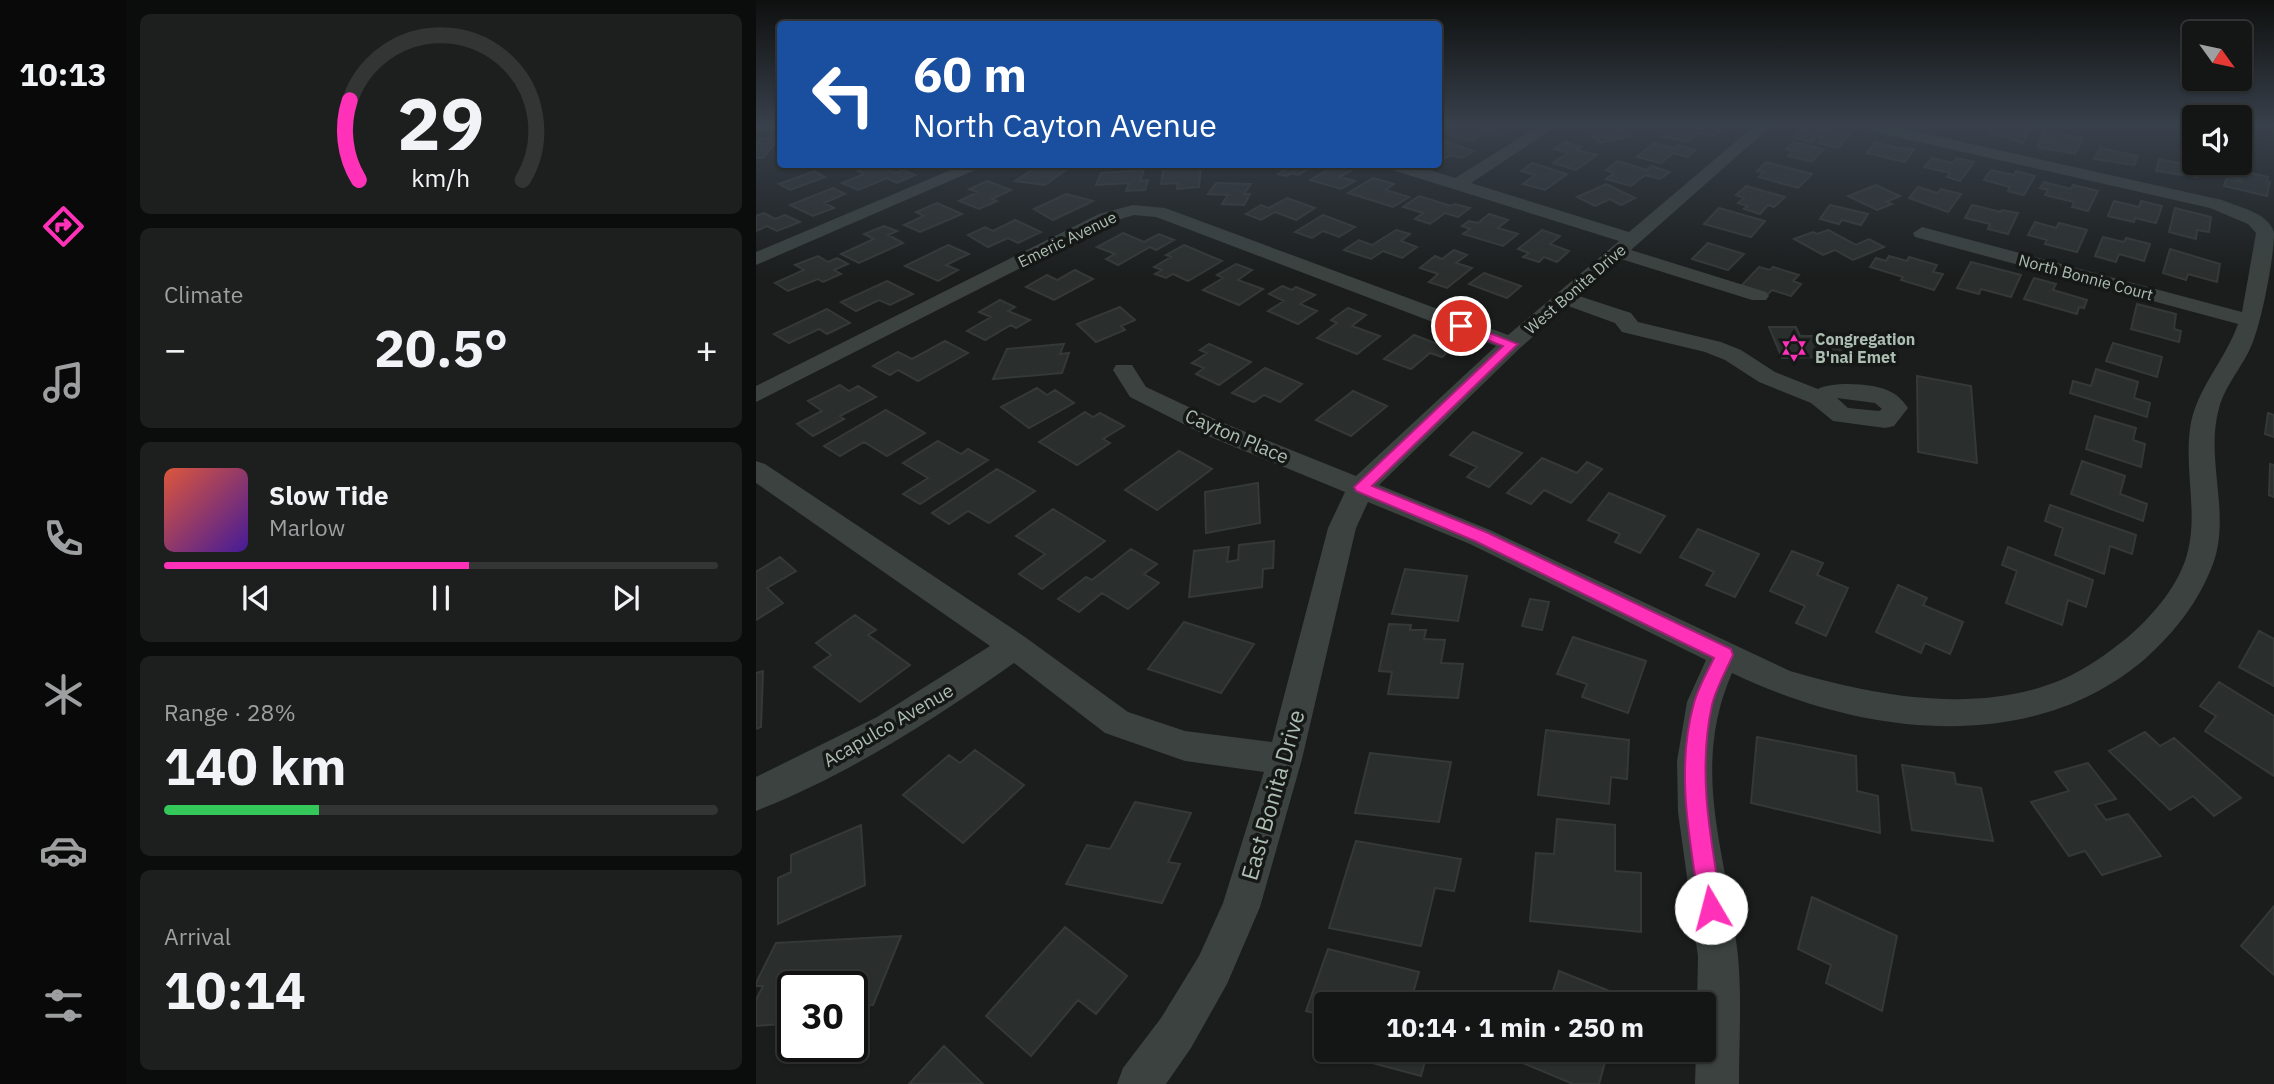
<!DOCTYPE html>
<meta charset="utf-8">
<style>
:root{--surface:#141615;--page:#1d1f1e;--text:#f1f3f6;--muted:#9d9fa0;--line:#333534;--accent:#fe31b8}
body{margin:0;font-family:"IBM Plex Sans",sans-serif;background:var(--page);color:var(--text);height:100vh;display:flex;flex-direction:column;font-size:26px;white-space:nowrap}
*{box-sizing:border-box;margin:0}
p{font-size:23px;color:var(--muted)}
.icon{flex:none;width:38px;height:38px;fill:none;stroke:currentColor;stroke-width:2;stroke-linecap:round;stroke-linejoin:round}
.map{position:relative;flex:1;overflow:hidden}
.drawer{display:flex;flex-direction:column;gap:14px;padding:14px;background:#0b0c0c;width:630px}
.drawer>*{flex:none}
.top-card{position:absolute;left:21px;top:21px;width:665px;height:147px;border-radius:7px;box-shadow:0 2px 5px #0004,0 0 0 2px var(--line);background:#1a4fa0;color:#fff;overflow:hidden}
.needle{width:46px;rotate:123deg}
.fabs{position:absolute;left:1426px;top:21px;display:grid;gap:14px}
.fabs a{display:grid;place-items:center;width:70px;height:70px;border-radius:7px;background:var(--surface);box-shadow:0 2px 5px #0004,0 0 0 2px var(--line);font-size:35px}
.speed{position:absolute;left:21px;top:971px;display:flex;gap:14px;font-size:35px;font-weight:700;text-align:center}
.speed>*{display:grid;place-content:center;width:91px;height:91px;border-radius:50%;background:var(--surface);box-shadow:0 2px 5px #0004,0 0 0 2px var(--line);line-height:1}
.speed .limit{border:4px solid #111;border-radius:10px;background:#fff;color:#111}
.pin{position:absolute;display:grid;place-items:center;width:60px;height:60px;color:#fff;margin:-30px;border:4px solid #fff;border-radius:50%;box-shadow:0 2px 7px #0007}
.me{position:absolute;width:77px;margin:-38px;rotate:352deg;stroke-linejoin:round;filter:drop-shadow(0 0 5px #0008)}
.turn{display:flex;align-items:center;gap:24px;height:147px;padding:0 21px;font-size:32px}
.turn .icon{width:91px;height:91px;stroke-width:2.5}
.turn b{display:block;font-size:49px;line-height:60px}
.big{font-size:52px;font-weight:800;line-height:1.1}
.drawer .card{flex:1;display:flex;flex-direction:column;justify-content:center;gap:10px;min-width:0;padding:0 24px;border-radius:10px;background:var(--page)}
.drawer .dial{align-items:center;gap:0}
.dial svg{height:182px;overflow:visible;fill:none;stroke:var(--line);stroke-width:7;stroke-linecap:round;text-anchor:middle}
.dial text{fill:var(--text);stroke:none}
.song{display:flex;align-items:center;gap:21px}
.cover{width:84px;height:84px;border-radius:10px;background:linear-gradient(135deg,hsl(10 70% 55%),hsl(260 70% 35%))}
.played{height:7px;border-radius:4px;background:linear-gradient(90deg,var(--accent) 55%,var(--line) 55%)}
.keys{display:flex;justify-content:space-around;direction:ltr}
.heat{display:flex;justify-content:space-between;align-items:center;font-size:38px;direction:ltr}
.charge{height:10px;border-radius:5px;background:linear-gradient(90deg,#34c759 28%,var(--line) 0)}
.trip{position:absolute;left:558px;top:992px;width:402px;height:70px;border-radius:7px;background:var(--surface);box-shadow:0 2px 5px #0004,0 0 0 2px var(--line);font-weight:800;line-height:70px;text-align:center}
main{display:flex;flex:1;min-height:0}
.dock{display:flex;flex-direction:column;width:126px;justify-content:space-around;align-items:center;background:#080908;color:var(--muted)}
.dock .icon{width:49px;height:49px}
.dock .active{color:var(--accent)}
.dock b{font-size:32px;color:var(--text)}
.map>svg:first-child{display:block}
.building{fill:#2a2e2d;stroke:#343937;stroke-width:2}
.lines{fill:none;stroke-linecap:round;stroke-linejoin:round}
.minor{fill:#3b423f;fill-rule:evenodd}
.route{fill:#fe31b8;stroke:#a52078;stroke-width:2}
.labels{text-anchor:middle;stroke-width:7;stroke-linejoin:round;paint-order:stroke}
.far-street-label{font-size:16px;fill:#acbdb2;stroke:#151817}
.far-poi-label{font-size:16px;font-weight:bold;fill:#acbdb2;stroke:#151817;text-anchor:start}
.street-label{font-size:19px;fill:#acbdb2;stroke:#151817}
.near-street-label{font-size:23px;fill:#acbdb2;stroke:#151817}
</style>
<main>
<nav class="dock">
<b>10:13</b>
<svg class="icon active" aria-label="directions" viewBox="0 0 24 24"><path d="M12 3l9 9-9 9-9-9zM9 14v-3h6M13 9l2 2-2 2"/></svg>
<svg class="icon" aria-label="music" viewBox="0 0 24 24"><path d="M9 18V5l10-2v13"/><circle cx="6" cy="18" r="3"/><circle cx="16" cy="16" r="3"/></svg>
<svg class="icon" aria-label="phone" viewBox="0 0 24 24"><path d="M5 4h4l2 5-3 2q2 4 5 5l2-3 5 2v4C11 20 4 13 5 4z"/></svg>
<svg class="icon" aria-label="climate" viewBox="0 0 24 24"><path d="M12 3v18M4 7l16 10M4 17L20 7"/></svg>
<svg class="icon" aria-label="car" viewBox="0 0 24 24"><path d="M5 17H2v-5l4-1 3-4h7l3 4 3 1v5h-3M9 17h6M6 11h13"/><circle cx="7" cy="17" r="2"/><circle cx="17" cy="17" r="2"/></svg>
<svg class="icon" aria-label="filters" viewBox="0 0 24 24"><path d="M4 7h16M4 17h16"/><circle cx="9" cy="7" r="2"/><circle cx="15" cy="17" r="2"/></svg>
</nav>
<section class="drawer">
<div class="card dial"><svg viewBox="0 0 100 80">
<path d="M14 69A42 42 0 1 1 86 69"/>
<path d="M14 69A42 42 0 0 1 10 34" stroke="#fe31b8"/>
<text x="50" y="56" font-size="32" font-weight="700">29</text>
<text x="50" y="72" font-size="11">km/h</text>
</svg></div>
<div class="card"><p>Climate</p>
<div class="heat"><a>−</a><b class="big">20.5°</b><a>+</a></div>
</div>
<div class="card">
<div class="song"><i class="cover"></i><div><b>Slow Tide</b><p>Marlow</p></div></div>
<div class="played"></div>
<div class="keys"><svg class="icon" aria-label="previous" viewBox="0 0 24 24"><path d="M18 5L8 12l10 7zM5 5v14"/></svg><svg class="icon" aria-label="pause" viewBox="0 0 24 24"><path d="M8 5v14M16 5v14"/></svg><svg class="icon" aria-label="next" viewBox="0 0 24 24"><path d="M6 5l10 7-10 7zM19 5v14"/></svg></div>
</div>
<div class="card"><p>Range · 28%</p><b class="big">140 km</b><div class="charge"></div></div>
<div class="card"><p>Arrival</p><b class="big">10:14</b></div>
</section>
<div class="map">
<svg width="1518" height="1084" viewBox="0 0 1518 1084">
<rect width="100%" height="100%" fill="#1a1d1c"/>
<path class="building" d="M701,126h42l12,3 -11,7 -13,-4 -16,9 -21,-6 8,-5 -6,-2z
M843,126h20l13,10 -32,7 -9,-8 16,-3z
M913,126l32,2 4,-2 16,4 -7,6 -16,-3 -11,9 -25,-6 11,-9z
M1055,126l27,6 13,1 -13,15 -20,-5 4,-5 -6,-1 -4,5 -19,-5 8,-8 6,1z
M1238,126h34l4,1 -4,7 -14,-1 13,3 -4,7 -34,-11z
M1289,130l38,8 -8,16 -38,-7 4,-7 13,3 1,-2 -14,-4z
M24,137l-17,21h-7v-15l5,-5z
M690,142l28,9 -12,7 -11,-3 -13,7v-15z
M809,142l16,5 -5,3 21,5 -21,15 -23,-7 15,-10 -14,-4z
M1037,142l31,7 -12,13 -24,-6 4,-5 -6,-2z
M1119,142l22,6 17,1 -9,13 -38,-9z
M898,143l20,5 3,-3 19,5 -8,7 -15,-4 -12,10 -24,-6z
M1344,148l38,8 -4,9 -40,-6z
M1176,158l21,5 4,-5 17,4 -14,19 -13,-4 3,-4 -26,-6z
M1403,159l40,8 -2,10 -41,-6z
M862,161l29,9 4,-4 19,6 -10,7 -15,-4 -14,11 -25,-7 8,-6 -8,-3z
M1010,162l46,12 -14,14 -39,-11 5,-5 -7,-1z
M776,163l35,11 -22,16 -22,-6 12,-9 -14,-4z
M266,164l37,2 15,-2 -29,21 -30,-4 17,-11 -15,-2z
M561,164l-19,11 -6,-2 -6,3 -8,-2 6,-4 -15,-5z
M120,165l20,8 7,-3 12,5 -18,8 -10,-5 -29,12 -16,-7 22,-9 -6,-3z
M580,165l16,5 -12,7 15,4 -14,8 -31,-9z
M445,166l-2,21 -22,2 1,-6 -17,1 2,-14z
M1474,168l38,9 -1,4 3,1 -3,14 -43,-10 2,-7 16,3v-2l-14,-4z
M388,170l-4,11 8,-1 -3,10 -19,1 3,-8 -33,2 5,-12z
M1235,170l23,5 2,-4 19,5 -11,19 -16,-4 2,-4 -26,-7z
M58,171l11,6 -35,13 -11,-6z
M617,178l21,6 -8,6 23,7 -16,10 -45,-14z
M231,181l24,9 -19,9 5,2 -18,8 -20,-8 19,-9 -9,-3z
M1288,182l27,7 2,-4 25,6 -10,20 -16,-4 2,-5 -29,-7 3,-5 -8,-2z
M460,183l35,1 -7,10h6l-6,11 -22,-1 6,-9 -20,-1z
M850,184l29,14 -14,7 -11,-6 -15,7 -18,-9z
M1120,185l24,11 -14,6 6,2 -15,6 -29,-14z
M990,186l39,11 -11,10 -6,-2 -8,9 -16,-5 4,-3 -10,-3 6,-5 -8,-3z
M1162,187l19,6 4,-4 20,5 -13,18 -39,-14z
M77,188l12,6 -21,9 10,5 -21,8 -23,-11z
M310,194l27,7 -40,19 -19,-11z
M663,196l32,10 4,-2 15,4 -12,9 -13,-4 -15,11 -15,-5 8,-6 -20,-6z
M531,198l28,10 -19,12 -21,-8 -14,8 -15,-6 15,-9 8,3z
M1358,201l25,6 2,-6 21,5 -6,17 -21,-5 -1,4 -26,-6z
M181,203l25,11 -42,18 -16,-7 20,-9 -8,-4z
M1074,205l38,9 -7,11 -19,-5 -3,4 -19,-5z
M1216,205l29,7 1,-2 16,3 -10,21 -20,-5 2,-5 -25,-6z
M963,208l46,13 -14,16 -47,-13z
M1419,208l36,9 -2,15 -12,-2 -1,9 -27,-7z
M8,213l11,6 10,-4 15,7 -23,9 -10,-5 -11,5v-15z
M733,214l19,6 -10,8 20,6 -15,12 -40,-12 7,-5 -8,-3 7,-5 9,2z
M567,215l32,12 -16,10 -16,-6 -11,7 -17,-6z
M259,220l26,12 -23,11 -10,-5 -20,9 -20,-12 17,-8 8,4z
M1279,222l21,6 3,-5 28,7 -10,22 -32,-8 2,-4 -19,-5z
M128,226l13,5 -9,4 15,8 -44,20 -18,-9 33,-15 -10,-5z
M640,230l14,4 -9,7 16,6 -15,11 -19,-7 -12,8 -27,-9 15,-10 13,5z
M786,230l18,6 -10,8 19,7 -12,11 -13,-5 -5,5 -16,-5 6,-4 -11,-4z
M1072,230l28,15 13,-6 15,8 -31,13 -18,-10 -12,5 -29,-16 19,-7 4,2z
M367,233l21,9 15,-8 15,6 -18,10 -6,-3 -32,18 -12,-6 9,-5 -18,-7z
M1347,237l21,5 2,-4 24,6 -6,17 -25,-7 -3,8 -21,-6z
M952,243l36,11 -16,16 -36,-11z
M192,245l21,9 -23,11 12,5 -20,11 -33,-15z
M428,245l38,16 -34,20 -15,-7 -7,4 -11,-4 7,-4 -8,-3 17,-10 -5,-2z
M1414,249l50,15 -3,18 -29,-8 -2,6 -23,-7z
M698,250l13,5 -11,8 16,5 -25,20 -18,-6 9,-8 -18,-6 15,-12 7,3z
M62,256l10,6 9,-4 11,6 -14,6 7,4 -18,8 -5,-3 -30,12 -13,-8 29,-13 -9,-5z
M1133,256l18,5 2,-4 28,8 -4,7 10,2 -9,16 -33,-10 2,-3 -33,-10 6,-9 10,3z
M1215,262l50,13 -10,22 -30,-8 -2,5 -22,-6z
M480,264l16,6 -14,10 25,9 -24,16 -36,-15 20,-12 -6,-3z
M1003,267l11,3 3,-3 26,8 -6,6 8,3 -10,12 -19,-6 -4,4 -27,-8z
M319,270l18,9 -39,21 -28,-13 21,-12 10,5z
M728,273l37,13 -14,12 -38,-14z
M1278,278l22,6 -3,6 34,10 -3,8 -5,-1 -2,7 -53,-15z
M131,281l26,13 -23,11 -11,-5 -23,11 -15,-9z
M526,286l10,4 4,-3 19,8 -15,9 17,7 -19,13 -30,-13 16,-10 -15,-7z
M244,300l15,7 -7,4 22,9 -14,8 -5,-3 -26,15 -18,-9 24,-14 -12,-5z
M1381,304l39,10 -2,15 7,2 -2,11 -48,-13z
M364,307l15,13 -14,6 4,4 -29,12 -19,-18z
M592,308l18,7 -14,11 28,10 -23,18 -40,-16 20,-15 -6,-3z
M71,309l23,14 -23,11 -8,-5 -30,14 -15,-9z
M1013,327h27l4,9h50l10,20 -78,2z
M658,335l37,14 -9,8 -12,-4 -19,16 -27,-10z
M189,341l23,12 -50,28 -20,-11 -8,5 -17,-9 25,-14 14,7z
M1357,343l49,14 -5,20 -51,-16z
M308,344l-4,10 9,-1 -7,20 -69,6 14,-30z
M453,344l42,18 -32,23 -23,-11 8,-6 -12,-5 15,-10 -7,-3z
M509,368l37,16 -22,18 -16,-7 -10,7 -22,-9z
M1340,369l42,13 -4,16 16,5 -3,14 -77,-24 3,-12 18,5z
M1161,376l54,10 6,77 -59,-11z
M84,385l9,6 9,-5 18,11 -36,19 4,3 -31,17 -16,-12 25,-13 -14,-10z
M281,388l10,7 8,-5 19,13 -45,25 -28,-21z
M597,391l34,15 -36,30 -35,-16z
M130,410l39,23 -38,23 -23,-14 -24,14 -16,-10z
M329,412l8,5 7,-4 24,13 -21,13 7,4 -33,22 -38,-23z
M1512,413l6,2v22l-9,-3z
M1339,416l41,12 -3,12 12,4 -4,23 -55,-18z
M717,432l49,21 -33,34 -22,-10 10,-10 -27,-12z
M182,441l23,13 7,-5 20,11 -68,44 -17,-10 25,-16 -25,-15z
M423,451l33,18 -55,41 -32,-20z
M786,458l35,15 10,-11 15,7 -31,34 -27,-13 -13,14 -24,-11z
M1326,461l43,15 -5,18 27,10 -4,17 -72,-27z
M1514,464l4,1v32l-5,-2z
M241,469l38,22 -46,32 -21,-12 -19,13 -17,-11z
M502,483l2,40 -54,10 -1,-41z
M853,493l56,23 -25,37 -25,-11 5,-8 -32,-14z
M1294,505l86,30 -4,19 -22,-8 -6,28 -49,-19 8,-27 -18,-7z
M297,509l52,32 -63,48 -23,-15 26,-20 -29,-18z
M942,529l61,25 -24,43 -29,-12 8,-13 -34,-15z
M518,541l-1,27 -10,1 -1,18 -73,10 5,-46 35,-4 -2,15 11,-2 1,-15z
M1252,547l85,33 -7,27 -18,-7 -6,25 -56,-22 11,-32 -15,-6z
M375,549l26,15 -13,10 15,9 -31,26 -26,-16 -23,19 -21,-13 28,-22 6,3z
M1036,551l31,12 -6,12 31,13 -22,48 -30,-13 9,-17 -35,-15z
M24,557l16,14 -29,17 16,15 -27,17v-48z
M649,569l62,7 -9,45 -66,-7z
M1142,585l29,13 -4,7 40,17 -13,32 -25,-11 -4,10 -45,-21z
M774,599l19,3 -7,28 -20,-4z
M99,615l21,15 -8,5 42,30 -50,37 -46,-35 17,-12 -15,-12z
M428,622l70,22 -33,49 -73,-24z
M633,624l22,1 -1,5h16l-2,9 21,1 -4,23 22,1 -5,34 -70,-4 4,-22 -13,-1z
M1503,631l15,8v47l-35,-19z
M817,637l73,24 -18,52 -46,-16 5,-13 -30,-10z
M7,671l-2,56 -5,2v-56z
M1463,682l55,34v60l-69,-45 11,-15 -16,-10z
M790,730l83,10 -2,39 -16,-2 -2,27 -71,-9z
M1389,732l15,14 14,-8 67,60 -27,18 -21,-20 -23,14 -61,-59z
M1001,737l99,19 1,35 21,5 2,37 -129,-30z
M219,750l49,35 -61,58 -60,-48 46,-40 11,8z
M614,753l81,9 -12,60 -84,-9z
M1332,763l28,36 -21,6 11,15 22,-6 33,42 -59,19 -17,-24 -16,5 -38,-54 38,-11 -14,-19z
M1146,765l52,8 2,11 25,4 12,53 -81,-11z
M379,802l56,11 -23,49 12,2 -18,39 -96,-19 21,-39 23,4z
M801,819l58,6v46l26,2v59l-111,-11 6,-68 18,1z
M105,825l4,60 -87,39v-46l13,-6v-17z
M600,841l105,18 -7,32 -19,-3 -14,58 -92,-18z
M1056,897l85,39 -15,75 -56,-28 5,-18 -33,-16z
M1518,906v69l-33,-29z
M309,927l62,49 -31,38 -18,-14 -47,56 -45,-40z
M145,936l-28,69 -21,1v-19h-59v36l-37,3v-26l7,-14h-7v-3l20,-40z
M572,949l91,23 -9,32h-84v12l-20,-5z
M803,971l78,31v2h-88z
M570,1032v18h102l-7,26 -101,-27z
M188,1046l39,38h-74z
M752,1050h118l-3,12 -16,-7 -8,29h-26l-67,-28z"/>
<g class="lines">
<path class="minor" d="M0,126h23l-2,3 -21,3z
M783,126h18l-86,57 158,49 125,-106h17l-140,124 135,42 3,4 -3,4h-14l-131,-41 -42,37 52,17 7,9 83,20 20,8 34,22 43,17c14,-8 59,-6 73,3 7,3 13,10 17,16l-14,18 -9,2 -52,-7 -22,-18 -52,-21 -34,-22 -20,-8 -83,-20 -7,-9 -47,-17 -49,43 -140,136 111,45 300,141c85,25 186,44 271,9 25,-11 46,-26 67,-43 23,-20 46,-46 57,-76 15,-43 -1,-87 5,-132 5,-39 35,-68 48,-105l-323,-87 -2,-4 9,-6 320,85 14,-79 -8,-9 -38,-16 -339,-77 -8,-5h28l331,74c16,7 48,13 52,33 0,25 -13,95 -25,118 -10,20 -26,38 -31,61 -12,50 13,102 -5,152 -14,37 -38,68 -67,94 -115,100 -286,77 -414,15 -43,99 -4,183 6,283 4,42 1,86 1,128h-44l1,-34h8v-46h-7l1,-47 -20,-145 -1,-51 10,-59 19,-42 -236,-116 -102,-42 -12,26 -54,231 -42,148 -33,77 -36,64 -25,36h-49l6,-16 38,-50 38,-62 24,-53 41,-131 -79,-11 -80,-28 -91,-70c-81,57 -166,112 -258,148v-34l121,-60 113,-71 -234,-163v-22l9,3 260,173 103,75 57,19 87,11 56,-214 17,-36 -142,-58 -73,-37 -17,-27 3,-5h16l14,22 75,35 135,54 140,-130 -340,-129 -22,-2 -23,7 -355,180v-16l343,-172 34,-9 32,3 343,127 111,-94 -233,-73 -2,-4h27l44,14zM1081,398l38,5 7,6 -3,2 -31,-3z
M209,164h24l-233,101v-13z"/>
</g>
<linearGradient id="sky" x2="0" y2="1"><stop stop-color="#0e100f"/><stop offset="0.45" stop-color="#38404b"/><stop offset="1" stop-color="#38404b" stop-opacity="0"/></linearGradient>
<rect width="1518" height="278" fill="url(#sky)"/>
<path class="route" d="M705,322l57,22 -146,142 114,46 245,117 2,6c-7,16 -17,33 -21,50 -15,68 -1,135 10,203l-3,8 -8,3 -8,-3 -3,-8c-10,-67 -25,-138 -6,-205 4,-15 13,-31 20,-45l-239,-117 -119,-50 -2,-4 149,-141 -46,-18v-5z"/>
<defs>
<symbol id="synagogue-bare" viewBox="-9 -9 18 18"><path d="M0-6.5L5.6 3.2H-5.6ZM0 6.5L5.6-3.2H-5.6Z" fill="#fe31b8" stroke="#151817" stroke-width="2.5" paint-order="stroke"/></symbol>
</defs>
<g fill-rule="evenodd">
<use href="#synagogue-bare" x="1019" y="329" width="38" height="38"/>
</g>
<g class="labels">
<g class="far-street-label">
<text transform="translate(311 239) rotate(-26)" y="6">Emeric Avenue</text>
<text transform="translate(1330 277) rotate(15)" y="6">North Bonnie Court</text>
<text transform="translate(819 289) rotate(-41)" y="6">West Bonita Drive</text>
</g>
<g class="far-poi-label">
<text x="1059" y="345">Congregation<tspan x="1059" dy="18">B'nai Emet</tspan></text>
</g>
<g class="street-label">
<text transform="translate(481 436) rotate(23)" y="7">Cayton Place</text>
<text transform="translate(132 725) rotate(-30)" y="7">Acapulco Avenue</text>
</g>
<g class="near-street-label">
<text transform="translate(517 795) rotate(-74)" y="8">East Bonita Drive</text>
</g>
</g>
</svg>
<div class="fabs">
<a><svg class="needle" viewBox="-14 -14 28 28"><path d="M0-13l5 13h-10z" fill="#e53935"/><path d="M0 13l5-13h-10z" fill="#9d9fa0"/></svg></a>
<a><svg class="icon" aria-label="sound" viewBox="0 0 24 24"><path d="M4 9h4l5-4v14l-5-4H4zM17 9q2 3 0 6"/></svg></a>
</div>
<div class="speed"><div class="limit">30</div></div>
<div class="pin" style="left:705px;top:326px;background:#d93025"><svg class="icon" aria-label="arrive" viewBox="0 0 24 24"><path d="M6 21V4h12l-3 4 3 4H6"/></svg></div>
<svg class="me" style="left:955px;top:908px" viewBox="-20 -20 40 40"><circle r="19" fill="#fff"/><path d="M0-13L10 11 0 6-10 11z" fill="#fe31b8"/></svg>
<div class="trip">10:14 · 1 min · 250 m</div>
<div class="top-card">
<div class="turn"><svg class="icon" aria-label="left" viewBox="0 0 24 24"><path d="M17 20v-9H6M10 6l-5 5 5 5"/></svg><div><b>60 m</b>North Cayton Avenue</div></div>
</div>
</div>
</main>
